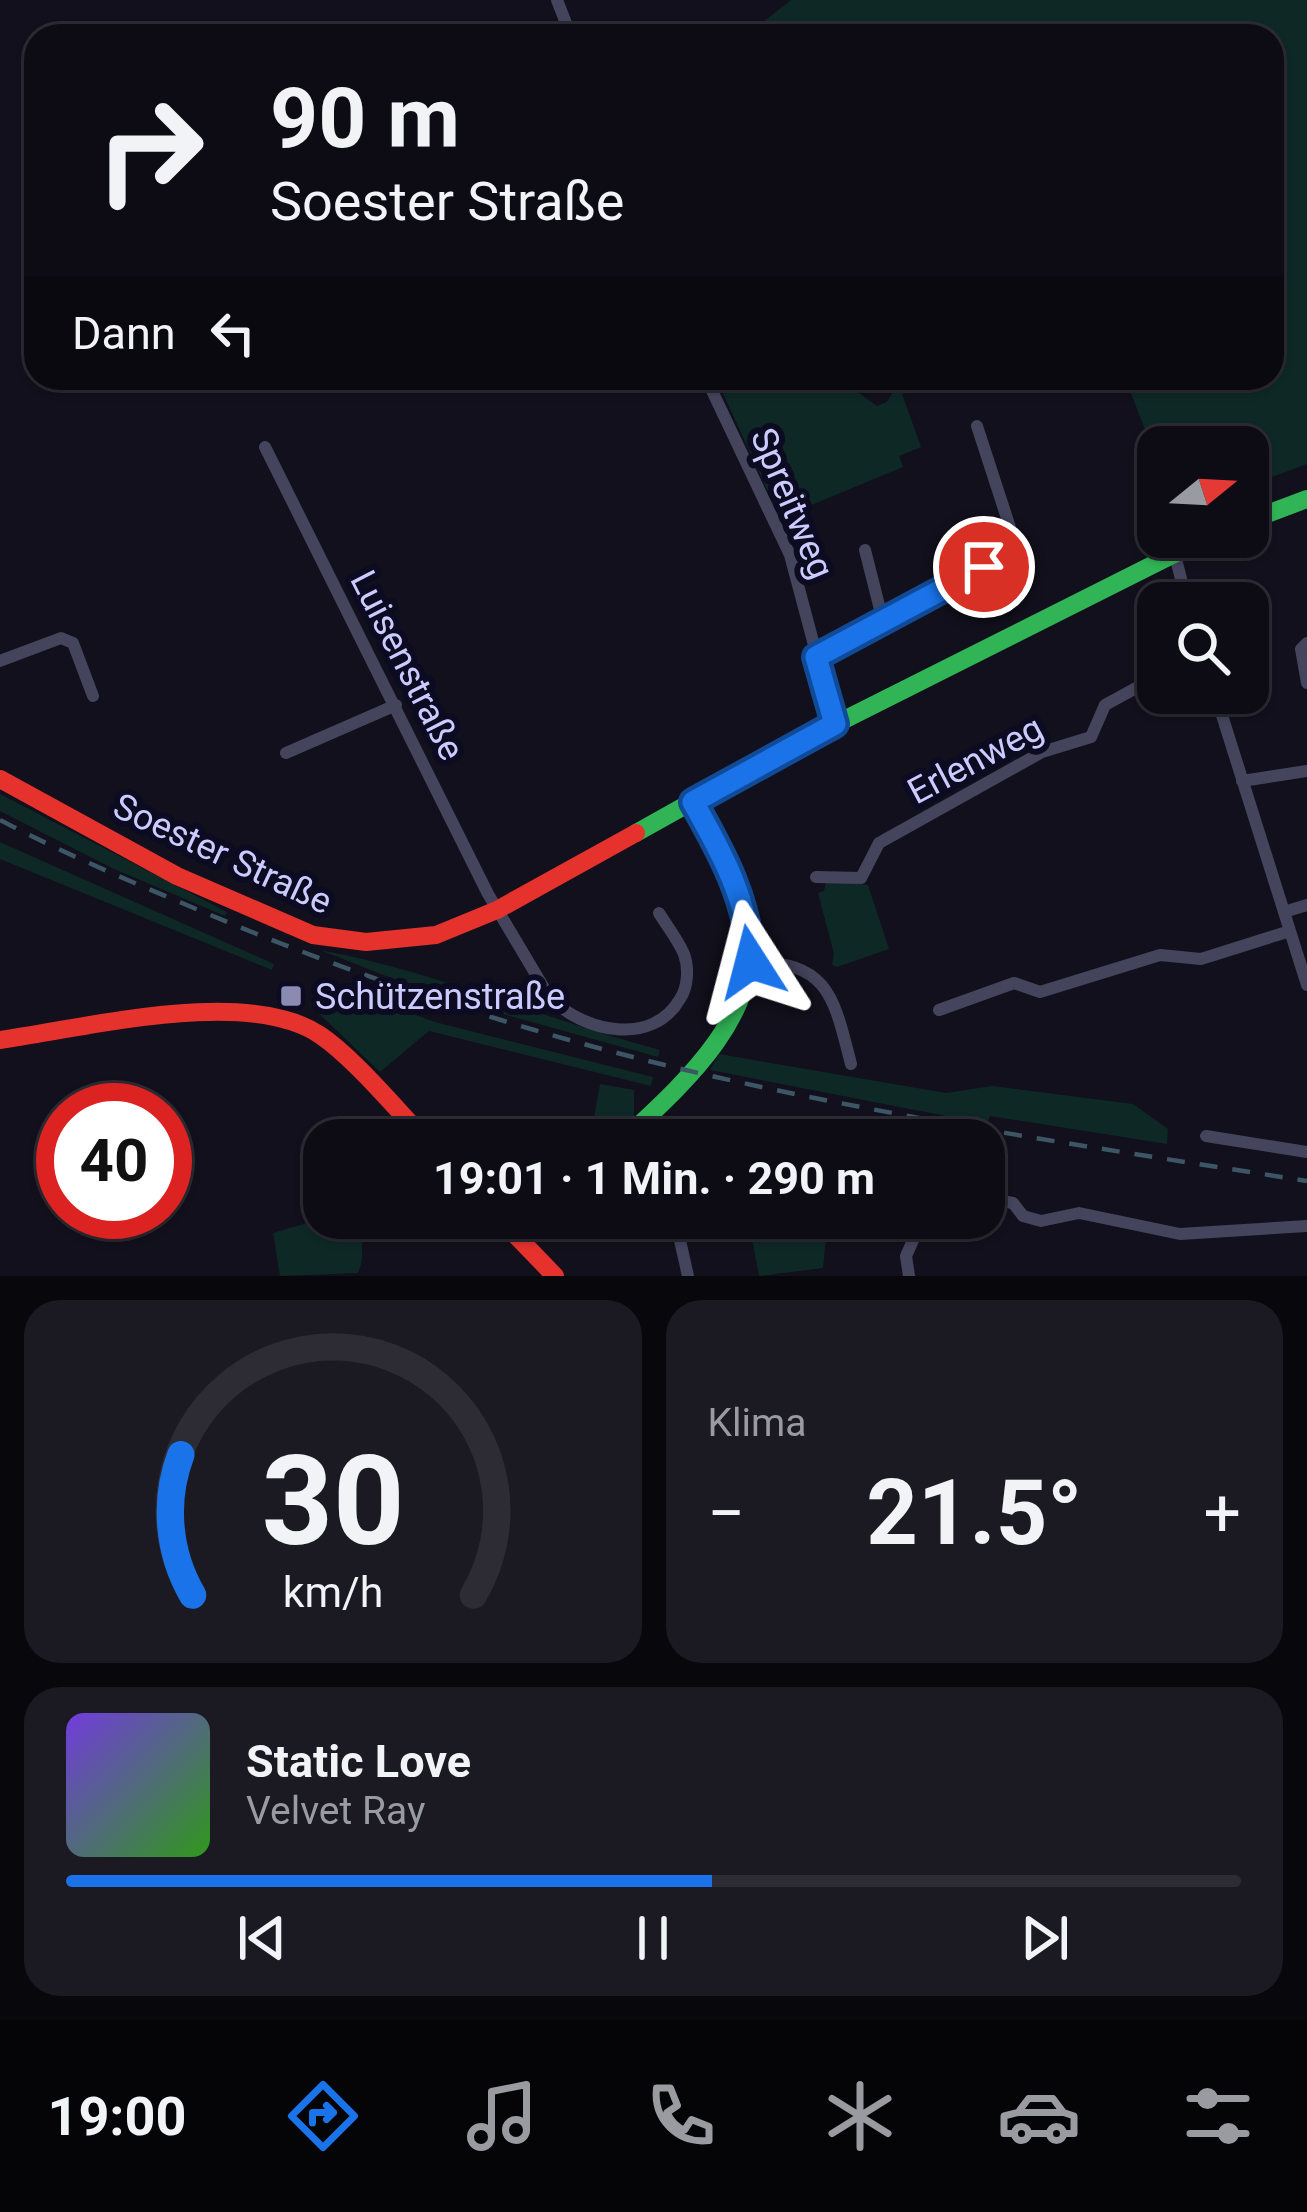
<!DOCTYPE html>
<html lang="de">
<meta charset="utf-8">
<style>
:root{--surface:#0d0c15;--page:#1b1a22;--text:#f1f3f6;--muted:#9a9ba0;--line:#2d2c34;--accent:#1a73e8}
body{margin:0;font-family:Roboto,sans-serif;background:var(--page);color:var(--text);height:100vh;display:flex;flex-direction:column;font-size:45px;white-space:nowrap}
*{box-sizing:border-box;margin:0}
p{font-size:39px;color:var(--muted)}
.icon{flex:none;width:66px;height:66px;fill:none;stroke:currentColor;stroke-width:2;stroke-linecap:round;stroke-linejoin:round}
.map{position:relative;height:1276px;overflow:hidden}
.details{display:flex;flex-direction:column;gap:24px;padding:24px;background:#07070c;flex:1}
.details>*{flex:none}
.top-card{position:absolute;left:24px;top:24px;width:1260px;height:366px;border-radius:36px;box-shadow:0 3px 9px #0004,0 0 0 3px var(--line);background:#0d0c15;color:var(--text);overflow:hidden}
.needle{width:78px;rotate:72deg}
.controls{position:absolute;left:1137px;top:426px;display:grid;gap:24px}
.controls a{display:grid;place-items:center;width:132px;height:132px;border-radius:24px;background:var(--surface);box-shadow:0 3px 9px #0004,0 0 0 3px var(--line);font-size:60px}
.speed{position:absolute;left:36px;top:1083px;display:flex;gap:24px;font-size:60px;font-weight:700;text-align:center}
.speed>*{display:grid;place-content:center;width:156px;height:156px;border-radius:50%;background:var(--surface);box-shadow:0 3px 9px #0004,0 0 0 3px var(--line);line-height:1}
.speed .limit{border:18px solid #d22;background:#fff;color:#111}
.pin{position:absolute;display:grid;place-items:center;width:102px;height:102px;color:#fff;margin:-51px;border:6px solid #fff;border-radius:50%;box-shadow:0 3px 12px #0007}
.me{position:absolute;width:132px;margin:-66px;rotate:351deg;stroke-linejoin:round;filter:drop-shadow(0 0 9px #0008)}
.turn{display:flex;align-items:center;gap:42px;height:252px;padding:0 48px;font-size:54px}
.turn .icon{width:156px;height:156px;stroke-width:2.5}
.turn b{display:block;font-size:84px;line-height:102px}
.then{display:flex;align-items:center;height:114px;padding:0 48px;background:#0003;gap:24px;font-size:45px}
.big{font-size:90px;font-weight:700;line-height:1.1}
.details .tile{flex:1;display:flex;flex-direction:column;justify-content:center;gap:18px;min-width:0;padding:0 42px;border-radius:36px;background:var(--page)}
.details .dial{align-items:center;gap:0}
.dial svg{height:312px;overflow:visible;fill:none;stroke:var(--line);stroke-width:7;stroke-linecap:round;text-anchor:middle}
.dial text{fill:var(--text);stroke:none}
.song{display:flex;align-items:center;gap:36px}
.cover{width:144px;height:144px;border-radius:18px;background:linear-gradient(135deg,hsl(260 70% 55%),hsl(110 70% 35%))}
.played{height:12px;border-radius:6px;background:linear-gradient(90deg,var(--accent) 55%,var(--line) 55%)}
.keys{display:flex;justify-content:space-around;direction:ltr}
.heat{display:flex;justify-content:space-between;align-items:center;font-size:66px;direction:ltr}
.details .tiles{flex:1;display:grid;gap:24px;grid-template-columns:1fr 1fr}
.tile:last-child{grid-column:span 2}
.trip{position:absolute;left:303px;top:1119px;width:702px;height:120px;border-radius:36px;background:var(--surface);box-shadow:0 3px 9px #0004,0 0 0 3px var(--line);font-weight:700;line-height:120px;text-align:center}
.tab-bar{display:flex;height:192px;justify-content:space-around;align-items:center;background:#050508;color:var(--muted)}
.tab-bar .icon{width:84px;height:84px}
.tab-bar .selected{color:var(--accent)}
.tab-bar b{font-size:54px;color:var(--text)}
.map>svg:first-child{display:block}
.green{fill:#0e2826}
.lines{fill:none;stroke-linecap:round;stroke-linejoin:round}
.street{stroke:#44455d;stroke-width:12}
.fast{stroke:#30b455;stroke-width:18}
.jam{stroke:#e5322d;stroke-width:18}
.rail{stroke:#3d5666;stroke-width:4.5;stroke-dasharray:18 15;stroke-linecap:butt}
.route-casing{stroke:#114b97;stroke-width:30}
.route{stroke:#1a73e8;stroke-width:21}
.poi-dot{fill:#8b8ab0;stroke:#0d0b21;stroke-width:4.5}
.labels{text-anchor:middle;stroke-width:12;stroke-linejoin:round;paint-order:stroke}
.street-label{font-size:36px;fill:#cccbff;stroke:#0d0b21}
.poi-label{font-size:36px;fill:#cccbff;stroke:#0d0b21;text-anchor:start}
</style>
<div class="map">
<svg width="1307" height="1276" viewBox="0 0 1307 1276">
<rect width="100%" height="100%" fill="#11101c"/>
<path class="green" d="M791,0h516v464l-59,22v-39h-90v16l-33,-85h147v-342h-527z
M716,378h136l7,15 18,13 10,-4 5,-9 -1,-15h40l1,6 -30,10 19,53 -22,9 4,11 -123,51z
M0,794l227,118 -2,4 -113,-48 -112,-57z
M0,842l274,122 -2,6 -272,-111z
M826,880l42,5 21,64 -52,18 -5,-2 2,-11 -16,-61 6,-2z
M320,950c114,21 227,70 340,100l-2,7 -224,-62z
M316,979l119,43 218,55 -2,9 -222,-55 -49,41 -70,-67z
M719,1054l227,39 46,-7 141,18 35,25 -1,15 -177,-28 -3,8 -277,-54z
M600,1084l34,6v26l-25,24h-27l9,-6z
M324,1218h39c-5,20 4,35 -5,55l-78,3 -7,-43z
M748,1218h80l-5,50 -64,8z"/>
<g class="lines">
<path class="street" d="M557,0l14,36
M706,378l84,177 45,169
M265,447l223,447 62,104c34,34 102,49 130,1 8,-12 9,-31 4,-45 -6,-14 -17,-28 -25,-41
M865,550l18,71
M1174,551l13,52
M1307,643l-6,6 6,34
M816,657l201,-108 -40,-123
M0,661l61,-23 12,5 20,53
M1215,693l92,292
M286,753l110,-48
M1242,781l65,-10
M816,877l45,1 18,-35 163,-91 49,-15 14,-32 53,-29
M1284,912l23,-7
M751,962c78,-1 83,36 100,102
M939,1010l75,-27 26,9 120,-37 41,4 89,-28
M1206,1136l101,16
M984,1198l29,5 10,13 18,5 38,-8 101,21 127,-8
M675,1218l13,58
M909,1276l-3,-20 17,-38"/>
<path class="fast" d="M1248,521l59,-22
M636,833l152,-85 420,-211
M623,1140c58,-54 137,-122 127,-209 -5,-46 -35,-90 -57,-129"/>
<path class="jam" d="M0,779l177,97 136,59 53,7 70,-7 61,-25 139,-77
M0,1040c86,-12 247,-54 320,-5 34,23 76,74 106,105
M499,1218l56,58"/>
<path class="rail" d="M0,820c59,31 120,57 182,83 173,74 351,133 534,174 195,44 394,73 591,104"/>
</g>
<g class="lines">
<defs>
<path id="route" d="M751,962c-2,-60 -29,-109 -58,-160l142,-78 -19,-67 168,-90"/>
</defs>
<use href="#route" class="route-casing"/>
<use href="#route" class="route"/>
</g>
<rect class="poi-dot" x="279" y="984" width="24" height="24" rx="6"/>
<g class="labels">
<g class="street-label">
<text transform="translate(793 503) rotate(67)" y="13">Spreitweg</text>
<text transform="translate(408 665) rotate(63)" y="13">Luisenstraße</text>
<text transform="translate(975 759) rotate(-28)" y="13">Erlenweg</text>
<text transform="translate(223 853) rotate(25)" y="13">Soester Straße</text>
</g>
<g class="poi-label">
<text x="315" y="1009">Schützenstraße</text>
</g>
</g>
</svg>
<div class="controls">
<a><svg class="needle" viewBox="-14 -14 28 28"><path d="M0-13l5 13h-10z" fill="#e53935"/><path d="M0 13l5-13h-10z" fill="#9a9ba0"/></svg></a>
<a><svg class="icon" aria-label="search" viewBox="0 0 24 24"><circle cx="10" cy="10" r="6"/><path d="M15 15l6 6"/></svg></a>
</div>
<div class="speed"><div class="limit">40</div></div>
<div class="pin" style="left:984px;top:567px;background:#d93025"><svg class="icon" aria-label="arrive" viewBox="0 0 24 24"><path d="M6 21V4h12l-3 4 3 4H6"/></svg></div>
<svg class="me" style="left:751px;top:962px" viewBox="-20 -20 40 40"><path d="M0-17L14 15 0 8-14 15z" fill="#1a73e8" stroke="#fff" stroke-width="4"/></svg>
<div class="trip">19:01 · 1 Min. · 290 m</div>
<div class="top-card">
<div class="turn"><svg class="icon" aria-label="right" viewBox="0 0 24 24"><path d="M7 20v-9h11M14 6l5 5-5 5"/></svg><div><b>90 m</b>Soester Straße</div></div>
<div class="then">Dann<svg class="icon" aria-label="left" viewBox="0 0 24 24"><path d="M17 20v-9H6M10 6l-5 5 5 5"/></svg></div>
</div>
</div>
<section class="details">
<div class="tiles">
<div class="tile dial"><svg viewBox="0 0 100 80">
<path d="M14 69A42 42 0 1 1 86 69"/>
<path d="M14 69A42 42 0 0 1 11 33" stroke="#1a73e8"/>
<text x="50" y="56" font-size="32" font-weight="700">30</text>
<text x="50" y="72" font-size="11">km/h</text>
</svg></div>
<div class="tile"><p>Klima</p>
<div class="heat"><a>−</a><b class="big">21.5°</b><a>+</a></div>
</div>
<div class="tile">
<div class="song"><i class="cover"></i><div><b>Static Love</b><p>Velvet Ray</p></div></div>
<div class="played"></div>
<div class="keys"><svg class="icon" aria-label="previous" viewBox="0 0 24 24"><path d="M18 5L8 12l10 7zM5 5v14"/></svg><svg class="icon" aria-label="pause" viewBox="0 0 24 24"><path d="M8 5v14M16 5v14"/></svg><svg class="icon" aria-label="next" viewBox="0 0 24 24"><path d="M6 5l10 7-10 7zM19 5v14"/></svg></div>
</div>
</div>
</section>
<nav class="tab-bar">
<b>19:00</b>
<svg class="icon selected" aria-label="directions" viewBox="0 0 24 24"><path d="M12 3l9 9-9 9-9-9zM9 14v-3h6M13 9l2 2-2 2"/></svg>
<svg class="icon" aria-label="music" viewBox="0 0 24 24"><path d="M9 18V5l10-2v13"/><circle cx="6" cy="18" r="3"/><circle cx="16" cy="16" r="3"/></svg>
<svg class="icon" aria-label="phone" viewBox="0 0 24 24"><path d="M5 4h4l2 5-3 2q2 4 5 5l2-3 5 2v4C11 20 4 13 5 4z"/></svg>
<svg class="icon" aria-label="climate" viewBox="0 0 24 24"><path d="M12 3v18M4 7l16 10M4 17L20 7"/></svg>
<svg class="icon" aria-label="car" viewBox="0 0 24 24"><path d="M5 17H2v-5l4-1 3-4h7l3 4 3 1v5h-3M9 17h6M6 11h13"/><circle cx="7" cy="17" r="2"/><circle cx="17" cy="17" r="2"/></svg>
<svg class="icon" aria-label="filters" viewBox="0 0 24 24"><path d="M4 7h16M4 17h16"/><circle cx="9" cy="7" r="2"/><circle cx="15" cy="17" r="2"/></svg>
</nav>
